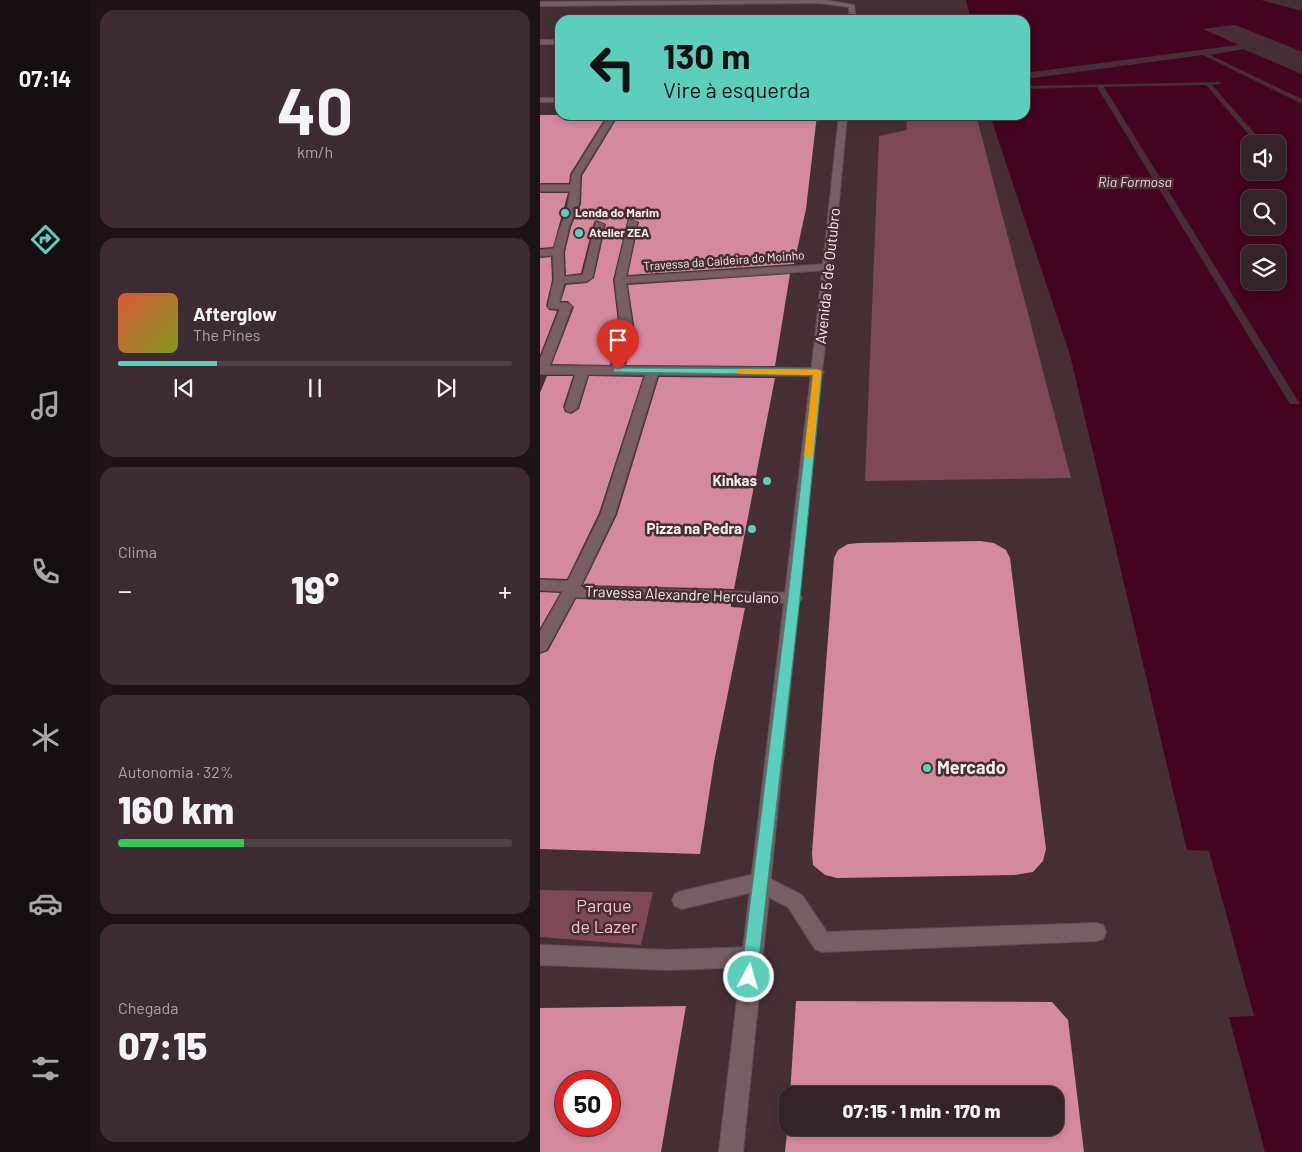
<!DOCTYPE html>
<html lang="pt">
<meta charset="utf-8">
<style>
:root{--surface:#342328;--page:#3c2b30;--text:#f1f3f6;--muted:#a9a4a8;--line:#4e4045;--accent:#5bcebc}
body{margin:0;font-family:Barlow,sans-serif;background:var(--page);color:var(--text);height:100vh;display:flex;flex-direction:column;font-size:19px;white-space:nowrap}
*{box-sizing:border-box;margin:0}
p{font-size:16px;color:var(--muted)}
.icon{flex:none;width:28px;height:28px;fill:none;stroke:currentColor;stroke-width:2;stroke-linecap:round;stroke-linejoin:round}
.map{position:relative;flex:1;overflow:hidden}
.details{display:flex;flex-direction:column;gap:10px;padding:10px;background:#1d1316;width:450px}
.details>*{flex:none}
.hud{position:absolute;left:15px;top:15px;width:475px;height:105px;border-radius:15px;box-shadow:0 2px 8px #0003,0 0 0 1px var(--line);background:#5bcebc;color:#111;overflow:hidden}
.tools{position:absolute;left:701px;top:135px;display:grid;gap:10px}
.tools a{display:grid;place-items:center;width:45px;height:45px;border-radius:10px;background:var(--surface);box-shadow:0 2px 8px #0003,0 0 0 1px var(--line);font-size:25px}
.speed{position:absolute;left:15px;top:1071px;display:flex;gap:10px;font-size:25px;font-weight:700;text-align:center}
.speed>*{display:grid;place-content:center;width:65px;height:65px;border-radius:50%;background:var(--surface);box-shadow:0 2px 8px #0003,0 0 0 1px var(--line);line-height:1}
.speed .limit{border:8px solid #d22;background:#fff;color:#111}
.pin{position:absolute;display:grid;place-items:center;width:42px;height:42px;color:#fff;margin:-51px -21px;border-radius:50% 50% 50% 0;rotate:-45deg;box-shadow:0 0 5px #0007}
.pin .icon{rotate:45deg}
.me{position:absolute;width:55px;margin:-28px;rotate:6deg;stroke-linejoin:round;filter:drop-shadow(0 0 4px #0008)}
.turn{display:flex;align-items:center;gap:18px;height:105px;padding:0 25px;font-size:22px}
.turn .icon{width:65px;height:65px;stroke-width:2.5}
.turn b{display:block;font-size:35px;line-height:42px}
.big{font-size:38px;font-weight:800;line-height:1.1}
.details .card{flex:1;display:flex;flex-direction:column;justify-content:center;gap:8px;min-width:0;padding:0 18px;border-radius:15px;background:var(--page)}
.details .dial{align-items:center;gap:0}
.dial b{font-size:65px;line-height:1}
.song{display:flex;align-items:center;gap:15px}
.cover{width:60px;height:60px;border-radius:8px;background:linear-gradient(135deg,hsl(10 70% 55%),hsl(70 70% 35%))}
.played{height:5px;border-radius:2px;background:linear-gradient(90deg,var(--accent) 25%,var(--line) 25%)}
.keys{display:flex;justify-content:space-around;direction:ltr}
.heat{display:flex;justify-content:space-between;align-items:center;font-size:28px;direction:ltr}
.charge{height:8px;border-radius:4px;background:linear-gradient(90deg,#34c759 32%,var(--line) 0)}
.trip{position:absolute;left:239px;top:1086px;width:285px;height:50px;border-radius:15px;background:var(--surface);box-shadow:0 2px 8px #0003,0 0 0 1px var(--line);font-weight:800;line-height:50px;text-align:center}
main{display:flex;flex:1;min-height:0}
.menu{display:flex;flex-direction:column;width:90px;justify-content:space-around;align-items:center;background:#150e10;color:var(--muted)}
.menu .icon{width:35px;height:35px}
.menu .active{color:var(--accent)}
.menu b{font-size:22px;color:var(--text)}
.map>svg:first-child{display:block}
.green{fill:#7f4858}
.water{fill:#44031f;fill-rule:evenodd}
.pier{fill:#452f35}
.building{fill:#d5899e;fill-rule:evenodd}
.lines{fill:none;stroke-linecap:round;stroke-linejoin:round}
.pedestrian-casing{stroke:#604e53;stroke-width:2}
.minor-casing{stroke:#604e53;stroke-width:2}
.tertiary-casing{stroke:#604e53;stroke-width:2}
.secondary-casing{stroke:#604e53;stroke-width:2}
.pedestrian{fill:#765e64;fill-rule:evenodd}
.minor{fill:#765e64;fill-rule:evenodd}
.tertiary{fill:#765e64;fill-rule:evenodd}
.secondary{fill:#765e64;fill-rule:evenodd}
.route{fill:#5bcebc;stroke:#3b867a}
.slow{fill:#f59e0b}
.poi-dot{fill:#5bcebc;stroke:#452f35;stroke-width:2}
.labels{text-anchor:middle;stroke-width:5;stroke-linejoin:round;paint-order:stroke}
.far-poi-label{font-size:12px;font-weight:bold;fill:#f8eaed;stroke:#452f35;text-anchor:start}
.far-street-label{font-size:12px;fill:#f8eaed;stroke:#452f35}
.far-water-label{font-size:14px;font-style:italic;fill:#f7ccd7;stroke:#452f35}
.street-label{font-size:15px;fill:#f8eaed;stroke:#452f35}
.poi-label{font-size:15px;font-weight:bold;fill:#f8eaed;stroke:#452f35;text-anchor:end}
.near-poi-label{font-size:18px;font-weight:bold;fill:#f8eaed;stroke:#452f35;text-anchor:start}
.near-park-label{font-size:18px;fill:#febecf;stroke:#452f35}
</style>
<main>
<nav class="menu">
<b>07:14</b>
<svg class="icon active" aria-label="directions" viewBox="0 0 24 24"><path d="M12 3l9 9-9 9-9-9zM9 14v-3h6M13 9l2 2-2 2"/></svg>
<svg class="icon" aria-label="music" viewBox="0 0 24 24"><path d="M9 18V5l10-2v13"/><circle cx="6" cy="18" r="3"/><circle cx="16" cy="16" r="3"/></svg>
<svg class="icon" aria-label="phone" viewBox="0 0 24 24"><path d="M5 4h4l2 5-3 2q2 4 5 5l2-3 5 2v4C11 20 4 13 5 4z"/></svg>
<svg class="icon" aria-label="climate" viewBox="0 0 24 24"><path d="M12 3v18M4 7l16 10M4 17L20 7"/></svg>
<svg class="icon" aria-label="car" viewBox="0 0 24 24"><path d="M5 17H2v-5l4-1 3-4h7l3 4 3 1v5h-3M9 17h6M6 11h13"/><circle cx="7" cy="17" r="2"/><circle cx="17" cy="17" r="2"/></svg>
<svg class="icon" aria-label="filters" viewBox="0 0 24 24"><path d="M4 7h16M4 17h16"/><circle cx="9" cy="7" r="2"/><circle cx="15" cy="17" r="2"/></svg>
</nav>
<section class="details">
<div class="card dial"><b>40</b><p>km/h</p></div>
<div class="card">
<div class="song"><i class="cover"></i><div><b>Afterglow</b><p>The Pines</p></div></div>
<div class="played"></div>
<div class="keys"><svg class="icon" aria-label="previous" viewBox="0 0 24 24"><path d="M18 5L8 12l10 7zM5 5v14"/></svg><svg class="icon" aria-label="pause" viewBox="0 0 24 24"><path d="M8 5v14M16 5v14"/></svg><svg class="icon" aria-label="next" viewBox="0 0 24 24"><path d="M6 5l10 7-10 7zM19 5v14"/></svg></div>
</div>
<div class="card"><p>Clima</p>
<div class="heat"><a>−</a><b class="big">19°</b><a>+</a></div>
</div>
<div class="card"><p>Autonomia · 32%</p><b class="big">160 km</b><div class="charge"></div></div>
<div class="card"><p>Chegada</p><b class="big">07:15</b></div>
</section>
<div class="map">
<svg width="762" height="1152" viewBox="0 0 762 1152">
<rect width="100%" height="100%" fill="#452f35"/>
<path class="green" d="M366,115h70l95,363 -206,3 14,-345 28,-6z
M0,890l113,2 -12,53 -101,-8z"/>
<path class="water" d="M426,0h295l41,11v41l-67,-27 -31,4 36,16 -215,28v-53h-54z
M703,49l59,25v1078h-37l-36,-135 25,-1 -45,-165 -22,-1 -117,-495 -80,-240h35v-36zM710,144h28v27h-28zM710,199h28v27h-28zM710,254h28v27h-28z"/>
<path class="pier" d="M695,25l67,27v3l-68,-27 -22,2 29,13 1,4 60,25v2l-58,-25 -34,6 92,44v5l-99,-49 -178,24v-3l114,-15 -114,15v-3l214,-28 -36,-16z
M679,82l2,2 -9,1 52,59h-7l-51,-59 -102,2 196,317h-10l-193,-317 -72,2v-3z"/>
<path class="building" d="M0,115h67l-37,59 -1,9h-29z
M79,115h198l-11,94 -12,55 -166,11 11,-53 -11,-4 -15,62 6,51 -9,34 -58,-1 22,-57 -6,-6h-7l5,-16 21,-2 7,-5 12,-54 -10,-4 -2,2 -13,51 -15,2 -1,-23 6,-25 10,-23 1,-28z
M0,193h28l-15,54 -13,1z
M11,257l1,23 -6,26 3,4 8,1 -17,44v-97z
M250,274l-15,92 -149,-1 9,-34 -7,-46z
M7,376h26l-10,31 2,5 6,2 8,-5 10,-33 54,1 -44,136 -32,66 -27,-1v-185z
M119,377l116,1 -41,211 -151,-4 34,-70z
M440,541l14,2 12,7 4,8 36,291 -3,12 -10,11 -18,3 -178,3 -12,-3 -12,-10 -1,-12 22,-295 4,-8 10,-6 11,-1z
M0,592l20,1 -20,35z
M36,599l155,4v4l14,1 -31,154 -14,92 -160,-5v-195l8,-3z
M256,1001l256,1 16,18 16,132h-299l3,-29v5h267v-33h-265z
M146,1006l-25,146h-121v-144zM26,1082h43v43h-43z"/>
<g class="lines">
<defs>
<path id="pedestrian" d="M89,220l8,2 -11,55 203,-13 5,3 -5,3 -203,13 7,48 -10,39 -6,4 -6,-4 10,-39 -6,-51z
M56,222l8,2 -12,54 -5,3 -23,2 -5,20h8l5,3 -24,64 -8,3v-13l20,-51 -11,-1 -1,-2 6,-26 -1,-28 5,-3 5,3 1,25 19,-2z
M43,366l6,4 -12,38 -6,4 -4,-1 -2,-3 12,-38z
M113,366l6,4 -44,144 -35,73 214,6 5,1 3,4 -3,4 -5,1 -219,-6 -29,53 -6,2v-20l23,-41 -23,-1v-10l28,1 33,-67 46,-144z
M219,873l43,22 25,37 269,-9 7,2 3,7 -3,7 -7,2 -274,11 -7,-3 -27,-42 -31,-16 -75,18 -7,-3 -3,-6 3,-6 7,-3z"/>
<path id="minor" d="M0,40h20v4h-20z
M0,98h20v4h-20z
M69,115h8l-37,60 -1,28 -10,23 -6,26 -5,3 -18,1v-6l14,-1c4,-19 15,-38 16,-58h-30v-6h31l1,-10z
M0,366l278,2 6,4 -6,4 -278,-2z"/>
<path id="tertiary" d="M0,945l129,5 82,-3 7,3 4,7 -4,7 -7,3 -82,3 -129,-5z"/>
<path id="secondary" d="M284,0l30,5 2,15h-6l-1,-13 -30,-4 -279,3v-4z
M299,115h8l-12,130 -92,907h-24l92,-778z"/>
</defs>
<use href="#pedestrian" class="pedestrian-casing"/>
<use href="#minor" class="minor-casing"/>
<use href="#tertiary" class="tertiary-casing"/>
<use href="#secondary" class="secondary-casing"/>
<use href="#pedestrian" class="pedestrian"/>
<use href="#minor" class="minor"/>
<use href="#tertiary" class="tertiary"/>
<use href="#secondary" class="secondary"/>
</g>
<path class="route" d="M74,368l204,1 4,3 -22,226 -43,379 -2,5 -6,3 -6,-3 -2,-5 47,-379 25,-223 -195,-3h-4z"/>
<path class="slow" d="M197,369l84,1 -9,88 -8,-2 9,-81 -72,-1 -4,-1z"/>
<g class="poi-dot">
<circle cx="25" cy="213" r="5"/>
<circle cx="39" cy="233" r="5"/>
<circle cx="227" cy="481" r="5"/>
<circle cx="212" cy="529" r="5"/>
<circle cx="387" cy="768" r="5"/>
</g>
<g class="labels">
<g class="far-poi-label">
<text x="35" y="217">Lenda do Marim</text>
<text x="49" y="237">Atelier ZEA</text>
</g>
<g class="far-street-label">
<text transform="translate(184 261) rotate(-4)" y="4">Travessa da Caldeira do Moinho</text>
</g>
<g class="far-water-label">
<text x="595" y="187">Ria Formosa</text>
</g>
<g class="street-label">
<text transform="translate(288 276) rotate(-84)" y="5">Avenida 5 de Outubro</text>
<text transform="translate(142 595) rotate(2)" y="5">Travessa Alexandre Herculano</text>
</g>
<g class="poi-label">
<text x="217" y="486">Kinkas</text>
<text x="202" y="534">Pizza na Pedra</text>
</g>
<g class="near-poi-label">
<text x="397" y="774">Mercado</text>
</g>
<g class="near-park-label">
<text x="64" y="912">Parque<tspan x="64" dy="21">de Lazer</tspan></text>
</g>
</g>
</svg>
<div class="tools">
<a><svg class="icon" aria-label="sound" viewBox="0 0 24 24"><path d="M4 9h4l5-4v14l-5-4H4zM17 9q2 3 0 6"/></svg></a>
<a><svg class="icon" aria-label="search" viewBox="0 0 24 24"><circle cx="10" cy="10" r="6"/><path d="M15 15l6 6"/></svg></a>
<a><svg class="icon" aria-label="layers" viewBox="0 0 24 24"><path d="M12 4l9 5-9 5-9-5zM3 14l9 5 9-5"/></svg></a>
</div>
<div class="speed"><div class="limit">50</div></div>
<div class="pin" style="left:78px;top:370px;background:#d93025"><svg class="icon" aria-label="arrive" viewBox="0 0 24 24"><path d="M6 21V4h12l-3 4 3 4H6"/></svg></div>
<svg class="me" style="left:209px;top:977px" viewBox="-20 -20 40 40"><circle r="17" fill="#5bcebc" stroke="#fff" stroke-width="3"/><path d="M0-11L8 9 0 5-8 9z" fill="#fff"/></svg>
<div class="trip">07:15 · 1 min · 170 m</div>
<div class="hud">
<div class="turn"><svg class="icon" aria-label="left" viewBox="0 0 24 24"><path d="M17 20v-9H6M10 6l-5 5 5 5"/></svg><div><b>130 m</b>Vire à esquerda</div></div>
</div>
</div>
</main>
